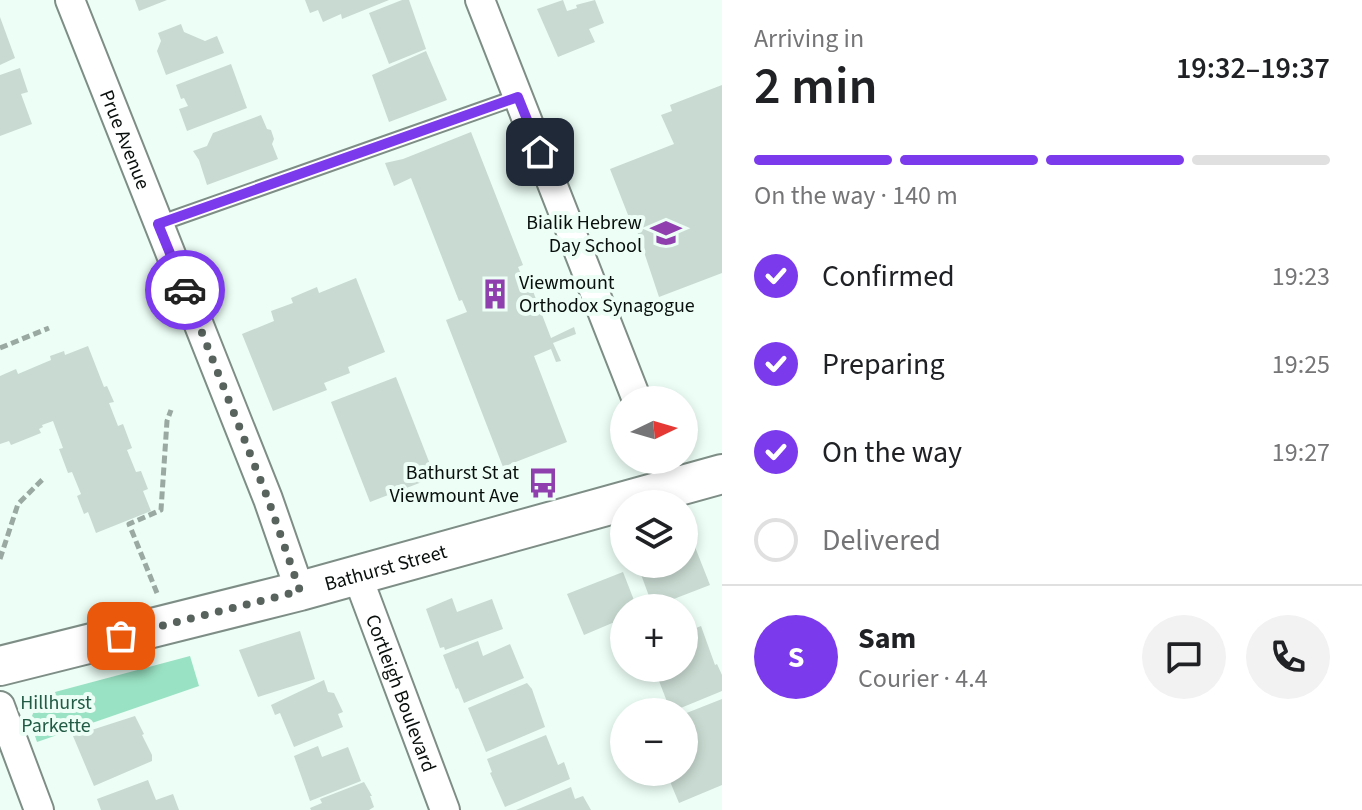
<!DOCTYPE html>
<meta charset="utf-8">
<style>
body{margin:0;font-family:"Source Sans 3",sans-serif;background:#f2f2f2;color:#202124;height:100vh;display:flex;flex-direction:column;font-size:30px;white-space:nowrap}
*{box-sizing:border-box;margin:0}
p{font-size:26px;color:#757577}
.icon{flex:none;width:44px;height:44px;fill:none;stroke:currentColor;stroke-width:2;stroke-linecap:round;stroke-linejoin:round}
.map{position:relative;flex:1;overflow:hidden}
.panel{display:flex;flex-direction:column;background:#fff;width:640px}
.panel>*{flex:none}
.needle{width:52px;rotate:85deg}
.buttons{position:absolute;left:610px;top:386px;display:grid;gap:16px}
.buttons a{display:grid;place-items:center;width:88px;height:88px;border-radius:50%;background:#fff;box-shadow:0 4px 12px #0003;font-size:40px}
.pin{position:absolute;display:grid;place-items:center;width:68px;height:68px;color:#fff;margin:-34px;border-radius:16px;box-shadow:0 4px 12px #0006}
.courier{position:absolute;display:grid;place-items:center;width:80px;height:80px;margin:-40px;border:6px solid #7c3aed;border-radius:50%;background:#fff;color:#222;box-shadow:0 2px 10px #0007}
.headline em{font-style:normal;font-weight:600}
.headline div{display:flex;flex-direction:column-reverse}
.headline{display:flex;align-items:center;justify-content:space-between;height:136px;padding:0 32px}
h1{font-size:52px;font-weight:600;line-height:60px}
.bar{display:grid;grid-template-columns:repeat(4,1fr);gap:12px 8px;align-content:center;height:96px;padding:0 32px}
.bar i{height:10px;border-radius:6px;background:#e0e0e0}
.bar .selected{background:#7c3aed}
.bar p{grid-column:span 4}
.line{display:flex;align-items:center;gap:20px;padding:0 32px;border-top:2px solid #e0e0e0}
.line div{flex:1}
.round{display:grid;place-items:center;flex:none;width:84px;height:84px;border-radius:42px;background:#f2f2f2}
ol{padding:0 32px;list-style:none}
li{display:flex;align-items:center;gap:24px;height:88px}
li p{margin-inline-start:auto}
li .icon{padding:8px;border-radius:50%;background:#7c3aed;color:#fff;stroke-width:4}
li:last-child{color:#757577}
li i{width:44px;height:44px;border:4px solid #e0e0e0;border-radius:50%}
main{display:flex;flex:1;min-height:0}
.map>svg:first-child{display:block}
.green{fill:#99e2c3}
.building{fill:#c8dad1}
.lines{fill:none;stroke-linecap:round;stroke-linejoin:round}
.lane-casing{stroke:#7e8e86;stroke-width:18}
.street-casing{stroke:#7e8e86;stroke-width:32}
.secondary-casing{stroke:#7e8e86;stroke-width:42}
.path{stroke:#9ba9a3;stroke-width:5;stroke-dasharray:8 4;stroke-linecap:butt}
.lane{stroke:#fff;stroke-width:14}
.street{stroke:#fff;stroke-width:28}
.secondary{stroke:#fff;stroke-width:38}
.done{stroke:#58635e;stroke-width:8;stroke-dasharray:0 14.4}
.route{stroke:#7c3aed;stroke-width:10}
.labels{text-anchor:middle;stroke-width:8;stroke-linejoin:round;paint-order:stroke}
.street-label{font-size:20px;fill:#090f0c;stroke:#ecfef6}
.poi-label{font-size:20px;fill:#090f0c;stroke:#ecfef6;text-anchor:end}
.park-label{font-size:20px;fill:#215b46;stroke:#ecfef6}
</style>
<main>
<div class="map">
<svg width="722" height="810" viewBox="0 0 722 810">
<rect width="100%" height="100%" fill="#ecfef6"/>
<polygon class="green" points="190,656 199,686 37,742 30,721 40,696"/>
<g class="building">
<polygon points="135,0 167,0 139,11"/>
<polygon points="305,0 389,0 342,19 341,14 323,22 318,10 310,13"/>
<polygon points="402,0 409,0 426,49 389,64 369,13"/>
<polygon points="563,0 567,11 577,8 576,5 595,0 604,23 589,29 595,42 558,57 537,9"/>
<polygon points="0,17 15,58 0,65"/>
<polygon points="181,24 184,32 205,41 217,36 224,53 166,75 157,51 161,41 158,33"/>
<polygon points="426,51 447,100 389,122 372,75"/>
<polygon points="231,64 247,108 187,131 179,109 188,106 184,98 181,99 176,85"/>
<polygon points="20,68 28,92 21,94 32,124 0,136 0,75"/>
<polygon points="722,85 722,273 659,297 633,219 630,220 610,169 674,144 661,115 672,111 670,105"/>
<polygon points="261,115 267,129 271,130 274,139 272,144 278,159 207,185 199,160 193,151 207,146 213,133"/>
<polygon points="471,132 523,265 518,267 527,288 531,286 551,338 574,327 576,334 553,343 561,361 556,362 551,349 534,356 567,442 503,467 446,320 467,312 462,300 459,301 411,178 394,186 385,163 403,159"/>
<polygon points="356,278 385,352 348,367 350,373 324,383 327,390 273,411 242,334 274,321 271,311 293,303 291,298 317,287 319,293"/>
<polygon points="88,346 104,387 107,386 114,402 109,403 118,426 123,424 132,448 127,450 136,472 141,471 148,489 143,491 151,511 96,533 88,512 84,514 77,496 81,494 72,472 68,473 59,449 63,448 53,421 42,425 43,427 39,429 41,433 11,445 9,441 0,444 0,376 16,369 18,374 51,360 50,356 64,351 65,355"/>
<polygon points="396,377 435,477 370,502 331,402"/>
<polygon points="695,547 710,585 653,607 639,569 652,564 684,564 684,552"/>
<polygon points="623,572 637,608 624,608 624,618 584,635 567,594"/>
<polygon points="452,598 457,612 492,599 503,629 445,650 444,647 440,648 426,609"/>
<polygon points="701,626 715,665 717,664 722,675 722,691 671,712 654,668 684,668 684,633"/>
<polygon points="300,631 315,679 258,697 239,650"/>
<polygon points="478,641 483,656 510,644 524,678 464,703 458,688 456,689 443,655"/>
<polygon points="324,680 328,692 334,693 343,712 338,714 343,727 294,747 280,713 275,715 271,705"/>
<polygon points="527,683 532,689 545,727 486,752 468,708"/>
<polygon points="722,699 722,785 679,803 666,772 684,772 684,759 691,756 684,740 684,714"/>
<polygon points="135,716 144,734 142,735 152,755 152,761 94,786 73,736"/>
<polygon points="546,735 558,765 564,762 570,779 505,807 490,773 492,772 487,759"/>
<polygon points="318,746 322,757 348,747 361,781 310,801 294,756"/>
<polygon points="148,780 156,800 173,794 179,810 101,810 97,799"/>
<polygon points="364,782 372,796 370,796 374,807 369,810 311,810 310,808 322,803 320,799"/>
<polygon points="571,787 575,799 583,796 591,810 516,810"/>
</g>
<g class="lines">
<g class="lane-casing">
<polyline id="lane" points="158,224 518,97"/>
</g>
<g class="street-casing">
<g id="street">
<path id="s1" d="M70 0 268 499 300 591"/>
<polyline points="480,0 637,400"/>
<polyline points="662,460 673,487"/>
<path id="s2" d="M357 575 445 810"/>
<polyline points="0,706 39,810"/>
</g>
</g>
<g class="secondary-casing">
<g id="secondary">
<path id="s3" d="M0 666 300 591 722 474"/>
</g>
</g>
<g class="path">
<polyline points="0,348 49,328"/>
<polyline points="0,559 18,504 44,478"/>
<polyline points="157,593 129,524 161,510 167,421 171,410"/>
</g>
<use href="#lane" class="lane"/>
<use href="#street" class="street"/>
<use href="#secondary" class="secondary"/>
</g>
<g class="lines">
<polyline class="done" points="121,636 300,591 268,499 185,290"/>
<polyline class="route" points="185,290 158,224 518,97 540,152"/>
</g>
<defs>
<g id="school-bare" transform="scale(2.4)"><path d="M0-5L7-2L0 1L-7-2ZM-4 1L0 2.5L4 1V4Q0 6-4 4Z" fill="#903fae" stroke="#ecfef6" stroke-width="2.5" paint-order="stroke"/></g>
<g id="building-bare" transform="scale(2.4)"><path d="M-4-6H4V6H1V3H-1V6H-4ZM-2.5-4.3h1.7v1.8h-1.7ZM.8-4.3h1.7v1.8H.8ZM-2.5-1h1.7V.8h-1.7ZM.8-1h1.7V.8H.8Z" fill="#903fae" stroke="#ecfef6" stroke-width="2.5" paint-order="stroke"/></g>
<g id="bus-bare" transform="scale(2.4)"><path d="M-5-6H5V4H4V6H2V4H-2V6H-4V4H-5ZM-3.5-4V0h7V-4ZM-3.5 1.2v1.5H-2V1.2ZM2 1.2v1.5H3.5V1.2Z" fill="#903fae" stroke="#ecfef6" stroke-width="2.5" paint-order="stroke"/></g>
</defs>
<g fill-rule="evenodd">
<use href="#school-bare" x="666" y="233"/>
<use href="#building-bare" x="495" y="294"/>
<use href="#bus-bare" x="543" y="483"/>
</g>
<g class="labels">
<g class="street-label">
<text dy="7" stroke="none"><textPath href="#s1" startOffset="150">Prue Avenue</textPath></text>
<text dy="7" stroke="none"><textPath href="#s3" startOffset="398">Bathurst Street</textPath></text>
<text dy="7" stroke="none"><textPath href="#s2" startOffset="126">Cortleigh Boulevard</textPath></text>
</g>
<g class="poi-label">
<text x="642" y="229">Bialik Hebrew<tspan x="642" dy="23">Day School</tspan></text>
<text x="519" y="289" text-anchor="start">Viewmount<tspan x="519" dy="23">Orthodox Synagogue</tspan></text>
<text x="519" y="479">Bathurst St at<tspan x="519" dy="23">Viewmount Ave</tspan></text>
</g>
<g class="park-label">
<text x="56" y="709">Hillhurst<tspan x="56" dy="23">Parkette</tspan></text>
</g>
</g>
</svg>
<div class="buttons">
<a><svg class="needle" viewBox="-14 -14 28 28"><path d="M0-13l5 13h-10z" fill="#e53935"/><path d="M0 13l5-13h-10z" fill="#757577"/></svg></a>
<a><svg class="icon" aria-label="layers" viewBox="0 0 24 24"><path d="M12 4l9 5-9 5-9-5zM3 14l9 5 9-5"/></svg></a>
<a>+</a>
<a>−</a>
</div>
<div class="pin" style="left:121px;top:636px;background:#ea580c"><svg class="icon" aria-label="bag" viewBox="0 0 24 24"><path d="M5 8h14l-1 12H6zM9 8a3 3 0 0 1 6 0"/></svg></div>
<div class="pin" style="left:540px;top:152px;background:#1f2937"><svg class="icon" aria-label="home" viewBox="0 0 24 24"><path d="M3 11l9-7 9 7M6 9v11h12V9"/></svg></div>
<div class="courier" style="left:185px;top:290px"><svg class="icon" aria-label="car" viewBox="0 0 24 24"><path d="M5 17H2v-5l4-1 3-4h7l3 4 3 1v5h-3M9 17h6M6 11h13"/><circle cx="7" cy="17" r="2"/><circle cx="17" cy="17" r="2"/></svg></div>
</div>
<section class="panel">
<div class="headline"><div><h1>2 min</h1><p>Arriving in</p></div><em>19:32–19:37</em></div>
<div class="bar"><i class="selected"></i><i class="selected"></i><i class="selected"></i><i></i><p>On the way · 140 m</p></div>
<ol>
<li><svg class="icon" aria-label="check" viewBox="0 0 24 24"><path d="M5 12l5 5 9-10"/></svg>Confirmed<p>19:23</p></li>
<li><svg class="icon" aria-label="check" viewBox="0 0 24 24"><path d="M5 12l5 5 9-10"/></svg>Preparing<p>19:25</p></li>
<li><svg class="icon" aria-label="check" viewBox="0 0 24 24"><path d="M5 12l5 5 9-10"/></svg>On the way<p>19:27</p></li>
<li><i></i>Delivered</li>
</ol>
<div class="line" style="height:144px"><b class="round" style="background:#7c3aed;color:#fff">S</b><div><b>Sam</b><p>Courier · 4.4</p></div><a class="round"><svg class="icon" aria-label="chat" viewBox="0 0 24 24"><path d="M4 5h16v11H9l-5 4z"/></svg></a><a class="round"><svg class="icon" aria-label="phone" viewBox="0 0 24 24"><path d="M5 4h4l2 5-3 2q2 4 5 5l2-3 5 2v4C11 20 4 13 5 4z"/></svg></a></div>
</section>
</main>
